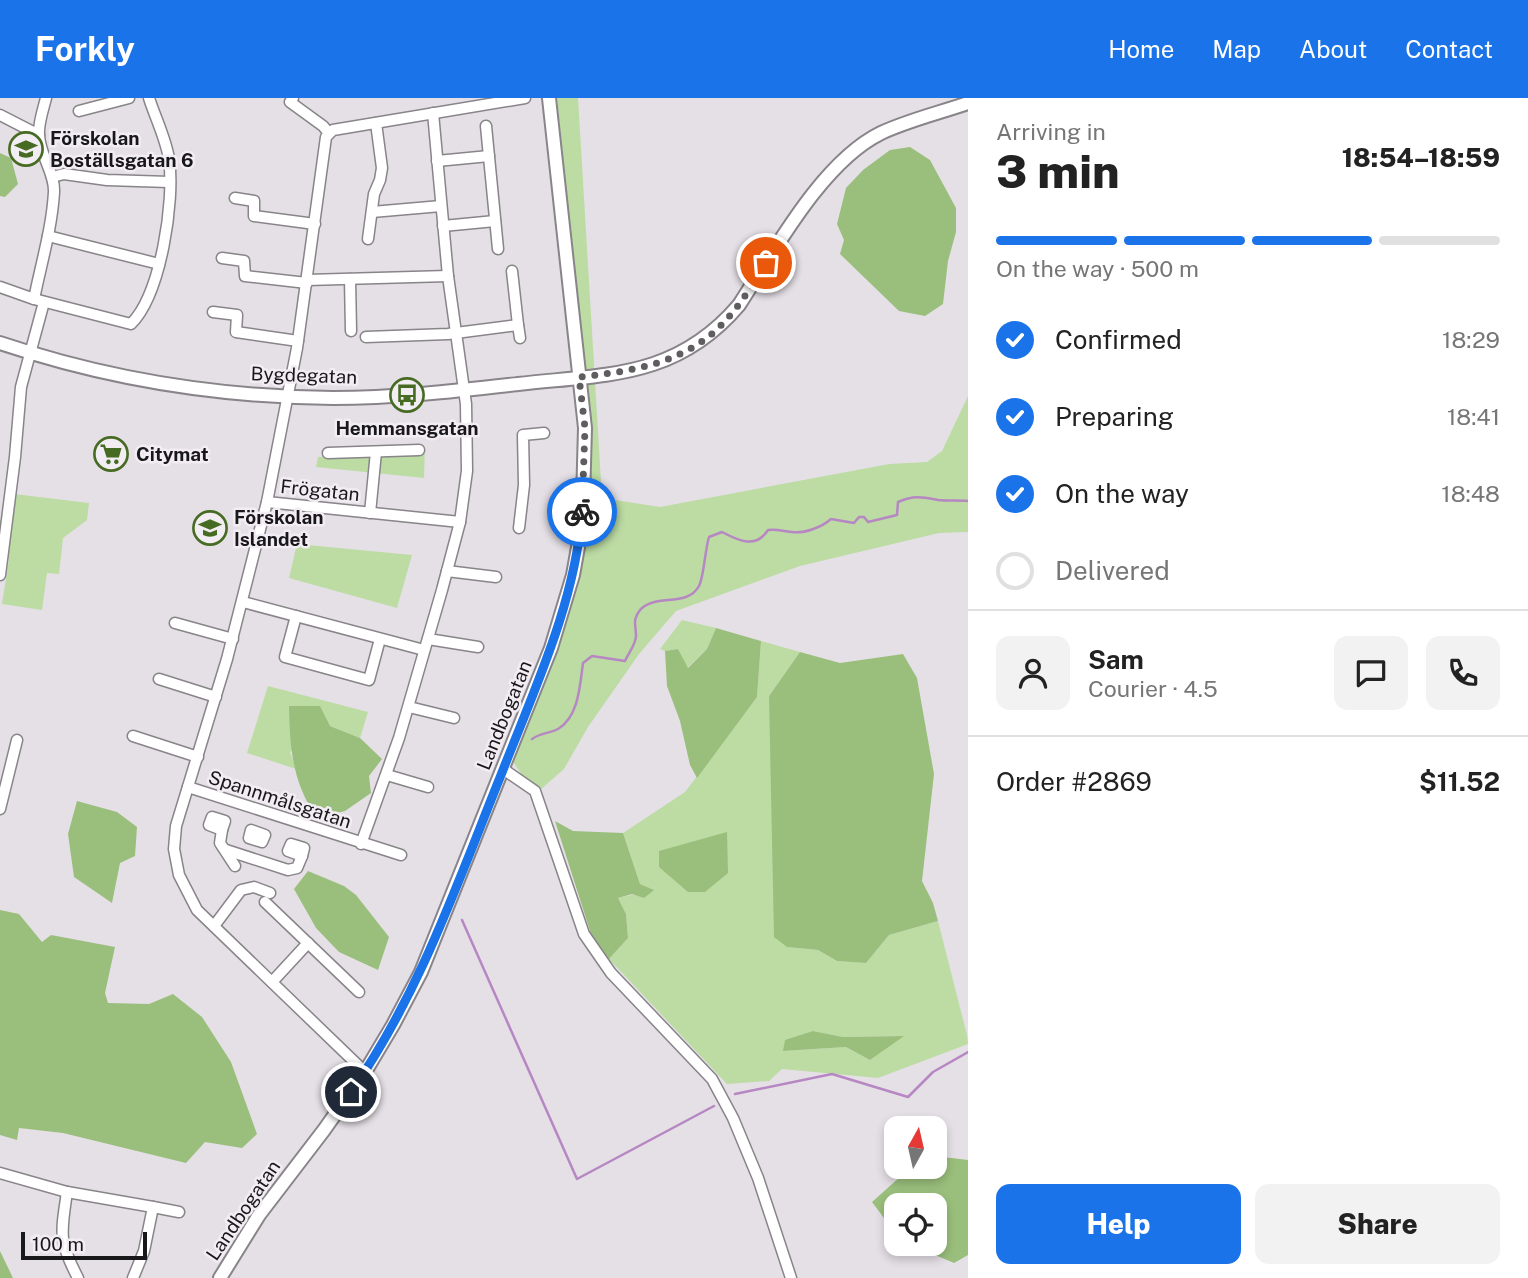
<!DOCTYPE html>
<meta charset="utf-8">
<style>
body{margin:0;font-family:"Public Sans",sans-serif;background:#f2f2f2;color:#222;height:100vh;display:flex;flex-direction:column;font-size:26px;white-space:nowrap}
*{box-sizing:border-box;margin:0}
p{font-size:23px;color:#767676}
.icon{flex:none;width:38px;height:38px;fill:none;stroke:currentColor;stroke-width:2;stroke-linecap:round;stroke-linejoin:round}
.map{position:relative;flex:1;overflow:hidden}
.sheet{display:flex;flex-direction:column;background:#fff;width:560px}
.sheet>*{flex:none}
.needle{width:46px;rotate:8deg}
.tools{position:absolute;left:884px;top:1018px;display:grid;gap:14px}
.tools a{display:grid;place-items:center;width:63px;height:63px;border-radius:14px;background:#fff;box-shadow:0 4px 10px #0003;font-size:35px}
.scale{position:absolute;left:21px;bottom:18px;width:126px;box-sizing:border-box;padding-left:7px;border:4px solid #181719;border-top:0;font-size:19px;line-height:24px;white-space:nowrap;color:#181719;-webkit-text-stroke:5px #f2edf3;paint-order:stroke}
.pin{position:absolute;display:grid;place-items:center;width:60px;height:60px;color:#fff;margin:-30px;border:4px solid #fff;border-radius:50%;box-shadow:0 2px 7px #0007}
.courier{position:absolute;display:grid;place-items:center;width:70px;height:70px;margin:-35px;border:5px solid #1a73e8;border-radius:50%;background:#fff;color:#222;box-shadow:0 2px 9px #0007}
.summary em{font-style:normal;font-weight:800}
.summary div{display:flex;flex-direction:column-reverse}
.summary{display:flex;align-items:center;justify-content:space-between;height:119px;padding:0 28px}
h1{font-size:46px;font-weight:800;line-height:52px}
.bar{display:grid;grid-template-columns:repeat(4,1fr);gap:10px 7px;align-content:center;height:84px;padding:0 28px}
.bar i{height:9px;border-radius:5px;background:#e0e0e0}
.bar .selected{background:#1a73e8}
.bar p{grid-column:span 4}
.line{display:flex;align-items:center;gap:18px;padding:0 28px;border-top:2px solid #e0e0e0}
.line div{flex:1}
.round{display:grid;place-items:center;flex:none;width:74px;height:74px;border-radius:14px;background:#f2f2f2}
ol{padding:0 28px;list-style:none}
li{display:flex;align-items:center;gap:21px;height:77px}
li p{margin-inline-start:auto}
li .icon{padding:7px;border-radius:50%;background:#1a73e8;color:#fff;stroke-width:4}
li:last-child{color:#767676}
li i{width:38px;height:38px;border:4px solid #e0e0e0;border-radius:50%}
.action{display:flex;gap:14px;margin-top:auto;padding:14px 28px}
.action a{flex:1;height:80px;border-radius:14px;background:#1a73e8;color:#fff;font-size:28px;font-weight:800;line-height:80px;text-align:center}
.action a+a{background:#f2f2f2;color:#222}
header{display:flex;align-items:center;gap:42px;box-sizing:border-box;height:98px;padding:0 35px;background:#1a73e8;color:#fff}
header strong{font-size:33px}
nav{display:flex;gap:38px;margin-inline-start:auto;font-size:24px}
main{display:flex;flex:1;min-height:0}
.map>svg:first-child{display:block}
.green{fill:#bcdca4;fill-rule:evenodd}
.forest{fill:#9abf7c}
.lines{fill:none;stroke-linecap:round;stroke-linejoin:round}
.stream{stroke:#b687c3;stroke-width:2.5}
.minor-casing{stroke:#888489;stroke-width:13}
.tertiary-casing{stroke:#888489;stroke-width:16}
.minor{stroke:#fff;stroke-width:10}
.tertiary{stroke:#fff;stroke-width:12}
.done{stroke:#605d61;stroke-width:7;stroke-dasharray:0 12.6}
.route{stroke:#1a73e8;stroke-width:9}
.labels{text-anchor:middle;stroke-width:5;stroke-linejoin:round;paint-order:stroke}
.poi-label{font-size:19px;font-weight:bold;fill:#181719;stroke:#f2edf3;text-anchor:start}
.street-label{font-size:19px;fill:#181719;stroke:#f2edf3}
</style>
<header>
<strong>Forkly</strong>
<nav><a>Home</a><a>Map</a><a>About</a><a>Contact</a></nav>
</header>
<main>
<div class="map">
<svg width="968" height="1180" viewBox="0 0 968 1180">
<rect width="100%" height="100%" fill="#e5e0e6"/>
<g class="green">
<polygon points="557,0 578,0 602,400 660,409 889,366 927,364 942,353 968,298 968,434 939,435 800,468 676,513 639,556 588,629 564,671 540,692 525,682 512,662 585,421 592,347"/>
<polygon points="422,349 425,349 424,380 316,369 318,359 421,355"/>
<polygon points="6,395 89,405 87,422 63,440 59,476 47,475 42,512 2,506 9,461 0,459 0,422 2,422"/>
<polygon points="297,446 412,457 397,510 289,480"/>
<polygon points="682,522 716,530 707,551 687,570 678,551 665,553 660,551"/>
<path d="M761 543 800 554 769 598 787 849 818 852 837 863 866 865 889 837 938 823 967 937 968 946 878 980 782 971 769 983 727 986 609 861 628 840 626 816 618 800 653 792 640 786 623 735 685 694 757 599ZM813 933 843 939 902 938 870 962 846 949 784 953Z"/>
<polygon points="268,588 368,614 360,640 330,628 290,654 296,671 247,655"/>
</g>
<g class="forest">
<polygon points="910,49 930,62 956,110 956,134 948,163 943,206 925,218 899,213 840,156 844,142 837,126 846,90 863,72 890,52"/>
<polygon points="0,55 11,60 18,86 5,99 0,98"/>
<polygon points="716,530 761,543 757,599 697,680 690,667 680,623 667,588 665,553 678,551 688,570 707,551"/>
<polygon points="800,554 840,565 903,556 917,580 934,676 922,783 933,805 938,823 889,837 866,865 837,863 818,852 787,849 774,839 769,598"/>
<path d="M289 608H320L330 628 360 640 382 661 369 678 371 695 345 713 317 720C292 684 290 650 289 608Z"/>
<polygon points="77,703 117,714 137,729 135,758 120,765 112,805 74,779 68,736"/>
<polygon points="555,723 573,733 623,735 640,786 654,792 644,800 632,796 618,800 626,816 628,840 609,861 591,836"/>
<polygon points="727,734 728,775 705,794 688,794 659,769 659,753"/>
<polygon points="308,773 344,788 356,797 389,839 378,872 339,854 316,830 294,791"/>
<polygon points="0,812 19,816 42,844 51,837 115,849 105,895 108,905 149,906 173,896 202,919 231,964 257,1036 242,1050 205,1044 186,1065 63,1035 19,1030 17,1042 0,1037"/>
<polygon points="813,933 843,939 904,938 870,962 846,949 783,953 785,942"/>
<polygon points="935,1058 968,1062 968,1157 954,1165 909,1146 934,1146 934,1108 896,1108 896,1136 872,1104 911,1069 934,1069"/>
<polygon points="0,1153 13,1180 0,1180"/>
</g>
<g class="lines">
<g class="stream">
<path d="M532 641C542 634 549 636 558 631 579 619 580 586 583 565L592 558 625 563C628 556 636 546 636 538 636 527 632 522 640 512 655 495 687 510 699 488 704 478 705 452 709 439L722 434C739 443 756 451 768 432 779 431 781 433 792 434 804 436 822 429 831 421L854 425 859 419H864L868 424 897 417 898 404C914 397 922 399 938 402 948 403 958 402 968 403"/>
<polyline points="462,822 577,1081 714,1008"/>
<polyline points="735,996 832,976 908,999 933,974 968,954"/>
</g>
<g class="minor-casing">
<g id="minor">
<polyline points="293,0 290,4 323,28 329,35"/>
<polyline points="79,13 129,0"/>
<polyline points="0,17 39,37"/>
<polyline points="486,28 498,151"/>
<polyline points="437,63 489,58"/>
<polyline points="52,79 64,76 107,82 169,84"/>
<polyline points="235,100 254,103 254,118 315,126"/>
<polyline points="372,114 441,108"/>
<polyline points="443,128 495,123"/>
<polyline points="48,138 159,166"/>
<polyline points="368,141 374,96 380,82 382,70 376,25"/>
<polyline points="222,160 244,163 245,178 307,185"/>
<polyline points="512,173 518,227"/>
<polyline points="350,181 351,233"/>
<polyline points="307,182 448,178"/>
<path d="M0 189 34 201 131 226C161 196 175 103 169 61 166 41 155 19 149 0"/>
<path d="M34 201C41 166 52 130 54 94 55 75 40 58 39 37 38 26 43 12 46 0"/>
<polyline points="213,214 237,217 236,234 298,243"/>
<polyline points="366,239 448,236 518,227 520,240"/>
<polyline points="328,355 419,352"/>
<polyline points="267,404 460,424"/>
<polyline points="370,415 376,354"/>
<polyline points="519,430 524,387 523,337 544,335"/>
<polyline points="447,473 496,479"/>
<polyline points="0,477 15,359 21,289 44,204"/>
<polyline points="243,504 424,552"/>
<polyline points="296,518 285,559 369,582 380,541"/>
<polyline points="175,525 233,541"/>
<polyline points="428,541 478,549"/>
<polyline points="159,581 216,599"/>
<polyline points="409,609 454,620"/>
<polyline points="133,638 198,659"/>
<polyline points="503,671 535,693 584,836 611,875 712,981 733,1020 758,1080 791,1180"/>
<polyline points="387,677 428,689"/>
<polyline points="188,689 401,757"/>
<polyline points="0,711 17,642"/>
<polygon points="212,719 225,723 222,732 209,727"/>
<polyline points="222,732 220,745 235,768"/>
<polygon points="251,732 265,737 262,744 249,740"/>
<polygon points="291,746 304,750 302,758 288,753"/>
<polyline points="361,746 399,640 442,492 460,424 467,373 466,306 448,178 433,15"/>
<polyline points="226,752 288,772 297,770 302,758"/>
<polyline points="265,804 359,894"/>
<polyline points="214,828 241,792 254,789 270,795"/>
<polyline points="272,884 308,845"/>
<polyline points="365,974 197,812 179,777 174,751 176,728 227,561 267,404 297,250 326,39 333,32 525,0"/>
<polyline points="0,1075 67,1094 153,1109 144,1153 133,1180"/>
<path d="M67 1094C61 1135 58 1142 78 1180"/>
<polyline points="153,1109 179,1114"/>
</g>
</g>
<g class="tertiary-casing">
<g id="tertiary">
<path d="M0 245C107 281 220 299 333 300 395 300 456 293 518 286 606 276 676 281 739 207 775 152 822 64 881 35 909 22 939 15 968 5"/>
<polyline points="220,1180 259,1117 324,1032 365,974 393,927 421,874 551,550 573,477 580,438 583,402 585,330 549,0"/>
</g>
</g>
<use href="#minor" class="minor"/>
<use href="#tertiary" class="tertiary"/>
</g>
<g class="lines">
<path class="done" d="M582 414 585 330 579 279C634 273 688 265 726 222 742 205 754 184 766 165"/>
<path class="route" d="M351 994C419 897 457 786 501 677 534 592 575 506 582 414"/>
</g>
<defs>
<g id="school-ring" transform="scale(1.75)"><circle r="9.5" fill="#f2edf3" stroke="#476b23" stroke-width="1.5"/><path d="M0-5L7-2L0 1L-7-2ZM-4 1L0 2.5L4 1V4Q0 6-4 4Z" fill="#476b23"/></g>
<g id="bus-ring" transform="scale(1.75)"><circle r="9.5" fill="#f2edf3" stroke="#476b23" stroke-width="1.5"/><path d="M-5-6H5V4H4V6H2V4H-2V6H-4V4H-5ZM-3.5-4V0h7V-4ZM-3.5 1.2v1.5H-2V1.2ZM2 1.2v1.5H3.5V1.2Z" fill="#476b23"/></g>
<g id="supermarket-ring" transform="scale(1.75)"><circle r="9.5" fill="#f2edf3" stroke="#476b23" stroke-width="1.5"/><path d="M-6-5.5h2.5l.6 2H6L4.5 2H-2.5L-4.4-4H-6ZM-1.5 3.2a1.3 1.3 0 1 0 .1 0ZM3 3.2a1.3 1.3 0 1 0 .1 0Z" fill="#476b23"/></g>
</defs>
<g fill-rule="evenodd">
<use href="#school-ring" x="26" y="51"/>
<use href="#bus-ring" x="407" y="297"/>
<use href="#supermarket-ring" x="111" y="356"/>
<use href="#school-ring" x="210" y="430"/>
</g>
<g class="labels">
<g class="poi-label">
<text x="50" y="47">Förskolan<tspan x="50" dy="22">Boställsgatan 6</tspan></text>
<text x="407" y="337" text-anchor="middle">Hemmansgatan</text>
<text x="136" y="363">Citymat</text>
<text x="234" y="426">Förskolan<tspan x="234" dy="22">Islandet</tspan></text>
</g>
<g class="street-label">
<text transform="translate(304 277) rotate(2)" y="7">Bygdegatan</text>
<text transform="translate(320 392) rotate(6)" y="7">Frögatan</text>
<text transform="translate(504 617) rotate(-68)" y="7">Landbogatan</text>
<text transform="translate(280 701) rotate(18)" y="7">Spannmålsgatan</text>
<text transform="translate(243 1112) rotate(-56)" y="7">Landbogatan</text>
</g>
</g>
</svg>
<div class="tools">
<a><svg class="needle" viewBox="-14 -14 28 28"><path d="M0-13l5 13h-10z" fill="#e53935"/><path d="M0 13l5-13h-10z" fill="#767676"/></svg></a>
<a><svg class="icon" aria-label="locate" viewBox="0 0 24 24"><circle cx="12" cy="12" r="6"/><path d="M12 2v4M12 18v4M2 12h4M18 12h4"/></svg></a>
</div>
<div class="scale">100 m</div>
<div class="pin" style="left:766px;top:165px;background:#ea580c"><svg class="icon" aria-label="bag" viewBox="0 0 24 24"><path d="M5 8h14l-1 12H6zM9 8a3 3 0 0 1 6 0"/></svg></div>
<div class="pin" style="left:351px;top:994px;background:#1f2937"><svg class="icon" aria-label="home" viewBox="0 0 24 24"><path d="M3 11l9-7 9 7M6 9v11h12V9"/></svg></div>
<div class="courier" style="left:582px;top:414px"><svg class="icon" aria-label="bike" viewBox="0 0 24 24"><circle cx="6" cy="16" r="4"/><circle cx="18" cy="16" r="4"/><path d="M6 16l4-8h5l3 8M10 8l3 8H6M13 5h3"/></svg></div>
</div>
<section class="sheet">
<div class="summary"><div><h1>3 min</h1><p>Arriving in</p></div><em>18:54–18:59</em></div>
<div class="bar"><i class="selected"></i><i class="selected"></i><i class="selected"></i><i></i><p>On the way · 500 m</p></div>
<ol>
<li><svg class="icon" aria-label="check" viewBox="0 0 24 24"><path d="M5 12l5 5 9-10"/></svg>Confirmed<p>18:29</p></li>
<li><svg class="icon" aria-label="check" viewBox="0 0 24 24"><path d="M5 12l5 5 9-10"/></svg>Preparing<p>18:41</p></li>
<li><svg class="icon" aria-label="check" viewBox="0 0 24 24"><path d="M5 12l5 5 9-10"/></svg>On the way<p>18:48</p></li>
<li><i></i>Delivered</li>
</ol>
<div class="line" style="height:126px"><a class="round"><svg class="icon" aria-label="person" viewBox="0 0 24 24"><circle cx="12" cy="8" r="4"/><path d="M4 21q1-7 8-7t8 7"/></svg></a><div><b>Sam</b><p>Courier · 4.5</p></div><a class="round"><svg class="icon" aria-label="chat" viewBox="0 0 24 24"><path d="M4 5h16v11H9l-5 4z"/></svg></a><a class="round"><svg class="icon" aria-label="phone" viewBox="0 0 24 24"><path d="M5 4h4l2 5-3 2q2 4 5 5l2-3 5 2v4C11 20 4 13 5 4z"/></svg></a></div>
<div class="line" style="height:91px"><div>Order #2869</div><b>$11.52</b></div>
<div class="action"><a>Help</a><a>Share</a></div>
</section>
</main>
